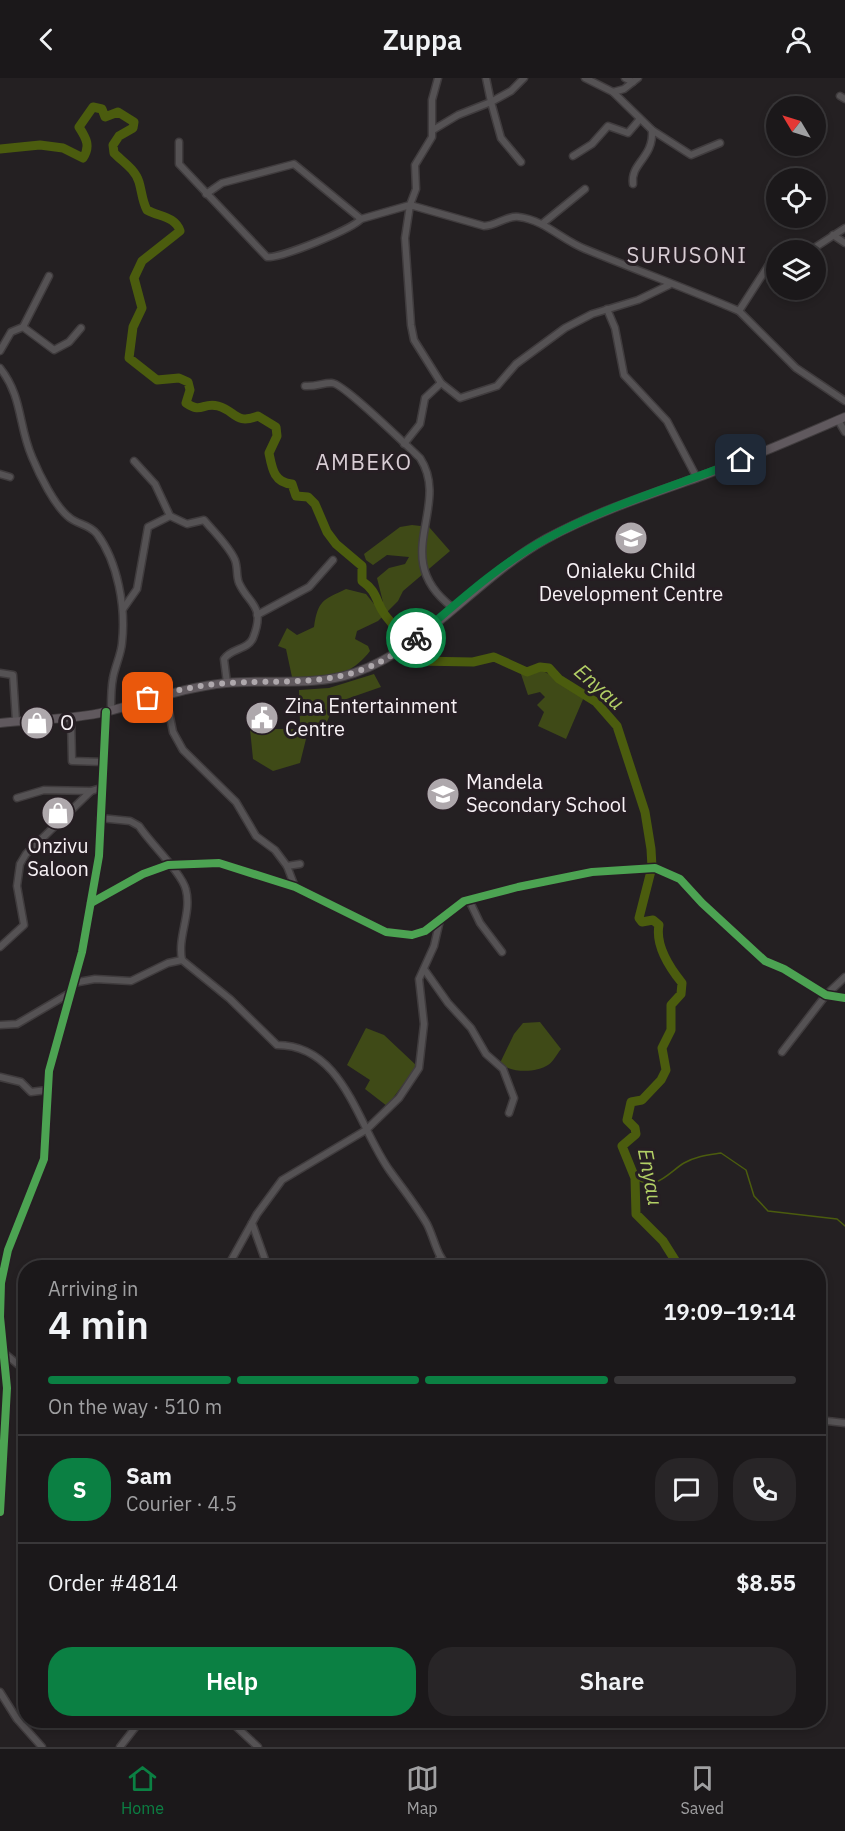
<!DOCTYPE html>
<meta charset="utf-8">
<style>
body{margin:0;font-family:"IBM Plex Sans",sans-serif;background:#282527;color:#f1f3f6;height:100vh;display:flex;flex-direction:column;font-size:22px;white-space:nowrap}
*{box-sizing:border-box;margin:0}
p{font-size:20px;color:#a0a0a2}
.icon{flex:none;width:33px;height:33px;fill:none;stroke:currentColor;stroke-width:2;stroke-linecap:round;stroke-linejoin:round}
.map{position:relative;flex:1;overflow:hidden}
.side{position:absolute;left:18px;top:1182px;width:808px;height:468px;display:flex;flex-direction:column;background:#1b181a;border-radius:24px;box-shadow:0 3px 9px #0003,0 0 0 2px #393739}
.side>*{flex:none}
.needle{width:39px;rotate:308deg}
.buttons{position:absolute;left:766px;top:18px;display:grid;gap:12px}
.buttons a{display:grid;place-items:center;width:60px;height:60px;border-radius:50%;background:#1b181a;box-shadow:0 3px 9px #0003,0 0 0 2px #393739;font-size:30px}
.pin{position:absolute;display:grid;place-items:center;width:51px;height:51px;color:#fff;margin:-26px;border-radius:12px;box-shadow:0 3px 9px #0006}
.courier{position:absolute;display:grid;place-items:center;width:60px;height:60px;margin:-30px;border:4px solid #0b8043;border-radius:50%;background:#fff;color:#222;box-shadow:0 2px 8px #0007}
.head em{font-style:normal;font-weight:600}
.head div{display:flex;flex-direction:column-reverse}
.head{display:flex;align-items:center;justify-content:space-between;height:102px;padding:0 30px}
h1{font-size:39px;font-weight:600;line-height:45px}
.bar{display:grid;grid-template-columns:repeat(4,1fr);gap:9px 6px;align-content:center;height:72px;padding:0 30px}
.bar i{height:8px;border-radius:4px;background:#393739}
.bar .active{background:#0b8043}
.bar p{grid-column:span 4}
.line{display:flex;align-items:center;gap:15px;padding:0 30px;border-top:2px solid #393739}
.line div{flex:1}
.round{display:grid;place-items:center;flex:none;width:63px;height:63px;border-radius:24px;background:#282527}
.cta{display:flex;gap:12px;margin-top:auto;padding:12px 30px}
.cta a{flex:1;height:69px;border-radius:24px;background:#0b8043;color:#fff;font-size:24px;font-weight:600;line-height:69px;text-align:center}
.cta a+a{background:#282527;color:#f1f3f6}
header{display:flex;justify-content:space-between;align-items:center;height:78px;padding:0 30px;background:#1b181a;font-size:27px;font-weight:600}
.tab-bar{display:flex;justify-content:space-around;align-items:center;height:84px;border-top:2px solid #393739;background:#1b181a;font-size:16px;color:#a0a0a2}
.tab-bar a{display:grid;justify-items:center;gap:3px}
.tab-bar .active{color:#0b8043}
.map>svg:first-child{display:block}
.forest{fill:#3f4a17}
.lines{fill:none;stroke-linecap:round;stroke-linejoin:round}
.stream{stroke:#4b5c0e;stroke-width:1.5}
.river{stroke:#4b5c0e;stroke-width:9}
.minor-casing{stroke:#403c3e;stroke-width:9}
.major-casing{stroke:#403c3e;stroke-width:10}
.minor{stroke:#555254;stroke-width:6}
.major{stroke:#60595e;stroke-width:8}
.cycleway-casing{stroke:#261e23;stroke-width:11}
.cycleway{stroke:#4ca352;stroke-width:8}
.done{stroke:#aea8ac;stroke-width:6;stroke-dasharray:0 10.8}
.route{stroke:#0b8043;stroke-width:8}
.labels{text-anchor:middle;stroke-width:6;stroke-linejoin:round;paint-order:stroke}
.poi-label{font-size:20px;fill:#f8f2f6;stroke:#261e23;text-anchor:start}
.water-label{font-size:21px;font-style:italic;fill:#b2cf65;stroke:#261e23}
.quarter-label{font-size:22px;letter-spacing:1.5px;fill:#d8cdd4;stroke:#261e23}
</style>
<header><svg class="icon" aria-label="back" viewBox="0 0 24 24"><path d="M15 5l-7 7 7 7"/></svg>Zuppa<svg class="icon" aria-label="person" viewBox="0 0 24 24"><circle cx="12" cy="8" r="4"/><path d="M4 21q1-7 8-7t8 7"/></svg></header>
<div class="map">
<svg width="845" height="1669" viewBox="0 0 845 1669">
<rect width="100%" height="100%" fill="#242022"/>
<g class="forest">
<path d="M412 447 429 449 450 473 403 513 398 523 378 543 357 553 355 561 368 568 370 573C353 596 320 609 292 599L286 571 278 568 287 550 297 557 314 549C318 522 323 522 346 511L366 516 374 526 383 524 377 500 389 490 405 486 409 479 387 477 373 487 366 482 364 476 400 449Z"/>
<path d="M539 592C554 596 569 611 584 619L566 661 538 648 544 634 537 627 545 619 540 614 528 617 521 596Z"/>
<polygon points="374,596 381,609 335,625 326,646 313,653 300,646 299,612 329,610"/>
<polygon points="250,651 303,651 306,661 300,685 273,693 253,681"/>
<path d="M540 944 561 971C557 976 553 984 548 987 536 995 510 995 500 985L514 956 523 945Z"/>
<polygon points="366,950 384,957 417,988 387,1028 365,1011 370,1002 347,987"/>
</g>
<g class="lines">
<path class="stream" d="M635 1100C655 1115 669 1094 684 1085 696 1078 708 1077 721 1075L746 1092 754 1118 768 1133 837 1141 845 1148"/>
<path class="river" d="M0 71 40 67 63 70 83 80C91 68 86 60 79 49L93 29 102 31 105 39 118 34 134 44 133 50 119 58 113 67 114 75C123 84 135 91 139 104 142 114 142 123 147 132 159 139 175 138 180 153L142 183 134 200 142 230 133 249 129 280 157 302 179 300 188 304 190 312 186 325C202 336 202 324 218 328 236 333 235 347 258 338L276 349 277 358 269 375C272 390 274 405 292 406L296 418 308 419 315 426 327 454 336 466 362 488V503C378 514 375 523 385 537 397 552 409 565 417 583L473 584 494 579 527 594 540 589 549 590 559 601 596 624 617 648 645 734 651 771 652 789 639 840 642 844 653 842 659 847C655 868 669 889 682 905L681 916 671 927V952L662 970 666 992 661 1002 642 1022 631 1024 627 1042 635 1050 636 1056 622 1068 635 1100 636 1136 663 1163 680 1190"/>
<g class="minor-casing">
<g id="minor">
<polyline points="585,0 613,14 624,11 638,0"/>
<polyline points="625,0 633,4"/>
<polyline points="613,14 652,52 691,77 720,65"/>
<polyline points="840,18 845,21"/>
<polyline points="433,52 458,37 491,24 486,0"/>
<path d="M179 64V86L267 179C279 181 353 151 361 141"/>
<polyline points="573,78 592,66 608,48 628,55 640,41"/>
<polyline points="521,84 501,60 491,24 511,13 524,0"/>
<path d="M633 106C630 85 654 80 652 52"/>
<polyline points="206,116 222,105 294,86 361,141 410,127 416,111 415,87 432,59 432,22 438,0"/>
<polyline points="542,146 585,111"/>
<polyline points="833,157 845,165"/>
<polyline points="811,172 845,150"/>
<polyline points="777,182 770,185 739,233 796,290 845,323"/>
<polyline points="607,231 615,250 624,297 667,343 697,400"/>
<polyline points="23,249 54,272 69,264 81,250"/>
<polyline points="0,273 11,254 23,249 49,198"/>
<path d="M0 290C23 319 18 347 32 379 39 396 55 429 70 440 79 447 89 446 97 456 118 484 126 530 122 565 121 577 115 588 113 600 111 610 111 621 111 632"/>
<polyline points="441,305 460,320 497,308 516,286 565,250 592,236 638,222 669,207"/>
<path d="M305 308C316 309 325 304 332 305 343 305 408 369 420 380 452 429 388 480 452 529"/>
<polyline points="838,342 845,354"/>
<path d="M404 366 420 346 425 320 441 305 414 262 411 247 405 160 410 127 484 148C496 148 507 137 519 139 544 142 562 162 585 171 636 192 688 211 739 233"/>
<path d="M134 383 155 406 170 438 187 446 204 442C214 454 229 468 235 482 238 490 236 498 239 505 249 527 266 527 253 560 248 572 231 570 224 581L227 605"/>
<polyline points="0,396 10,399"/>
<polyline points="123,531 137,511 148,449 170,438"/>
<polyline points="257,537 309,509 333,482"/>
<polyline points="0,595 13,597 16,643"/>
<polyline points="169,634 173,654 183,672 236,724 256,758 275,772 287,788 295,809"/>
<polyline points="71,640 72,683 103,684"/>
<polyline points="17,720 44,712 91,713"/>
<path d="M100 740 130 743 139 748C150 765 182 795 186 812 192 835 177 859 182 882L230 921 277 967C344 967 358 1049 390 1093 403 1111 416 1127 427 1146 435 1162 436 1177 449 1190"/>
<polyline points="287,788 300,786"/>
<polyline points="469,822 480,845 502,874"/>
<polyline points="91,825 143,796 168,787 219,785 295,809 386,854 412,857 425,853 464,823 518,809 592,794 655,790 680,801 702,825 765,883 784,891 826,917 845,920"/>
<polyline points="0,869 24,847 17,808 20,786 26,776 91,713 101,710"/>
<polyline points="424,891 448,925 471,950 486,976 503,991 514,1020 509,1035"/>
<polyline points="73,905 95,901 131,903 168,885 182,882"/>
<polyline points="0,947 17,946 70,915"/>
<polyline points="782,974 826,917 845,899"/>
<polyline points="0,999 21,1004 31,1014 47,1012"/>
<polyline points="252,1145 268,1190"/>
<polyline points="227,1190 257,1136 282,1102 366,1052 399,1020 419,990 424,946 419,901 434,868 440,842"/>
<polyline points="434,1190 439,1181"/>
<polyline points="4,1275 26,1293"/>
<polyline points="819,1342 845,1345"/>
<polyline points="0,1434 7,1310 0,1239 1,1205 8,1172 44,1081 49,993 82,874 99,778 106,634"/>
<polyline points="0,1614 17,1641 42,1669"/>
<polyline points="229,1642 258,1669"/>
<polyline points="120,1669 141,1642"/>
</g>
</g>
<g class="major-casing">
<path id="major" d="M0 645C35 641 71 642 105 634 146 624 184 609 226 605 269 601 313 609 354 595 425 571 479 498 546 461 594 435 645 418 696 400 746 382 796 360 845 339"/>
</g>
<use href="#minor" class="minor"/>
<use href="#major" class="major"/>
<g class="cycleway-casing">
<g id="cycleway">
<polyline points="91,825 143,796 168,787 219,785 295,809 386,854 412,857 425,853 464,823 518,809 592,794 655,790 680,801 702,825 765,883 784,891 826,917 845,920"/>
<polyline points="0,1434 7,1310 0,1239 1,1205 8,1172 44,1081 49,993 82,874 99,778 106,634"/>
</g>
</g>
<use href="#cycleway" class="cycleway"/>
</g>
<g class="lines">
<path class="done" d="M148 620C174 613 202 606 229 605 303 601 353 612 416 560"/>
<path class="route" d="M416 560C457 525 498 487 546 461 608 427 676 408 741 382"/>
</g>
<defs>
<g id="school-disc" transform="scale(1.725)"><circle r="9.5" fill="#aea8ac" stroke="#261e23"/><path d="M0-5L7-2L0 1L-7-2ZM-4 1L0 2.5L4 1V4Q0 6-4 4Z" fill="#fff"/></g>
<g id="civic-disc" transform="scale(1.725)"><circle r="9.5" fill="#aea8ac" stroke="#261e23"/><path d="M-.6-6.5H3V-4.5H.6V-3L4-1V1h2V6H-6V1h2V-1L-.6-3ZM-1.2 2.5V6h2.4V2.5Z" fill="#fff"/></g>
<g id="shop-disc" transform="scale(1.725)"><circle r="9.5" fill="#aea8ac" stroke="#261e23"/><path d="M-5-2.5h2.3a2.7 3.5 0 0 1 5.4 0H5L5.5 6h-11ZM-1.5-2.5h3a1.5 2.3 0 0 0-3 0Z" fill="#fff"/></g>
</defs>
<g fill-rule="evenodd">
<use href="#school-disc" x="631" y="460"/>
<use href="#civic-disc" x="262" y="640"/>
<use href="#shop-disc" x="37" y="645"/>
<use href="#school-disc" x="443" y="716"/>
<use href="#shop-disc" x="58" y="735"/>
</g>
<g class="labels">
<g class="poi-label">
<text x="631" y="500" text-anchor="middle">Onialeku Child<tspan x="631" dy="23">Development Centre</tspan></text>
<text x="285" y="635">Zina Entertainment<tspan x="285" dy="23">Centre</tspan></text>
<text x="60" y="652">O</text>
<text x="466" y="711">Mandela<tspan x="466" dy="23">Secondary School</tspan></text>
<text x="58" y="775" text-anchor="middle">Onzivu<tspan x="58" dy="23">Saloon</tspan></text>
</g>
<g class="water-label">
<text transform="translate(599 609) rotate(41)" y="7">Enyau</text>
<text transform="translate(650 1099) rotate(79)" y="7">Enyau</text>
</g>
<g class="quarter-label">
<text x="687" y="185">SURUSONI</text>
<text x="364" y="392">AMBEKO</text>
</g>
</g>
</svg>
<div class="buttons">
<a><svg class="needle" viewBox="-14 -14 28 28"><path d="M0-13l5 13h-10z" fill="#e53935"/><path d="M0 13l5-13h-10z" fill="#a0a0a2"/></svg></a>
<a><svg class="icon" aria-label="locate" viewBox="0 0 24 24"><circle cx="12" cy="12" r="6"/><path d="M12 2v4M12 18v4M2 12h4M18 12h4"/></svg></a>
<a><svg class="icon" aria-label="layers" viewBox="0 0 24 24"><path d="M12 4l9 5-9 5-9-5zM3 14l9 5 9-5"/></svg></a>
</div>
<div class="pin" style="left:148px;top:620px;background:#ea580c"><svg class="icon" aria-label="bag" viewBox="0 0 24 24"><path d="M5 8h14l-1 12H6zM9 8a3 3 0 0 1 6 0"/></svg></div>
<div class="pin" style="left:741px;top:382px;background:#1f2937"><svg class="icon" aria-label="home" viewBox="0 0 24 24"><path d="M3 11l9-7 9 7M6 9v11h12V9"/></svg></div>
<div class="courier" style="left:416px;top:560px"><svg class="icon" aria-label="bike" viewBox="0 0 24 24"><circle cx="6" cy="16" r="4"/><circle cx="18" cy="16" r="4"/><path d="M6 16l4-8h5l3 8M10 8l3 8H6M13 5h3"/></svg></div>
<section class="side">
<div class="head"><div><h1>4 min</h1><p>Arriving in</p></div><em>19:09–19:14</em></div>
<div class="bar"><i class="active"></i><i class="active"></i><i class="active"></i><i></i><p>On the way · 510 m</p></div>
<div class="line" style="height:108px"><b class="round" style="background:#0b8043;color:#fff">S</b><div><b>Sam</b><p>Courier · 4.5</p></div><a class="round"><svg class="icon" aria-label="chat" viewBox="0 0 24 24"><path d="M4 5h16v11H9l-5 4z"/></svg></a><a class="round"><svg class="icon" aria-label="phone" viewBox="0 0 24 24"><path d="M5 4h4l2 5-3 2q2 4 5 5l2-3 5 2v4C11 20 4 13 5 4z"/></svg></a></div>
<div class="line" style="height:78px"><div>Order #4814</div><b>$8.55</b></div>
<div class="cta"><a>Help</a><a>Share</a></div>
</section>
</div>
<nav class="tab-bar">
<a class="active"><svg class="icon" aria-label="home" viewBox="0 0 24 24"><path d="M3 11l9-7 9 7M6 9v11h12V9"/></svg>Home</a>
<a><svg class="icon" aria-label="map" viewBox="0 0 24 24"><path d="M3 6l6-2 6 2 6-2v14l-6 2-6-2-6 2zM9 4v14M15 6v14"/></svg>Map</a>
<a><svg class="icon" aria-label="saved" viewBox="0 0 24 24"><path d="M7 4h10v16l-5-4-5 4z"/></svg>Saved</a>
</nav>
